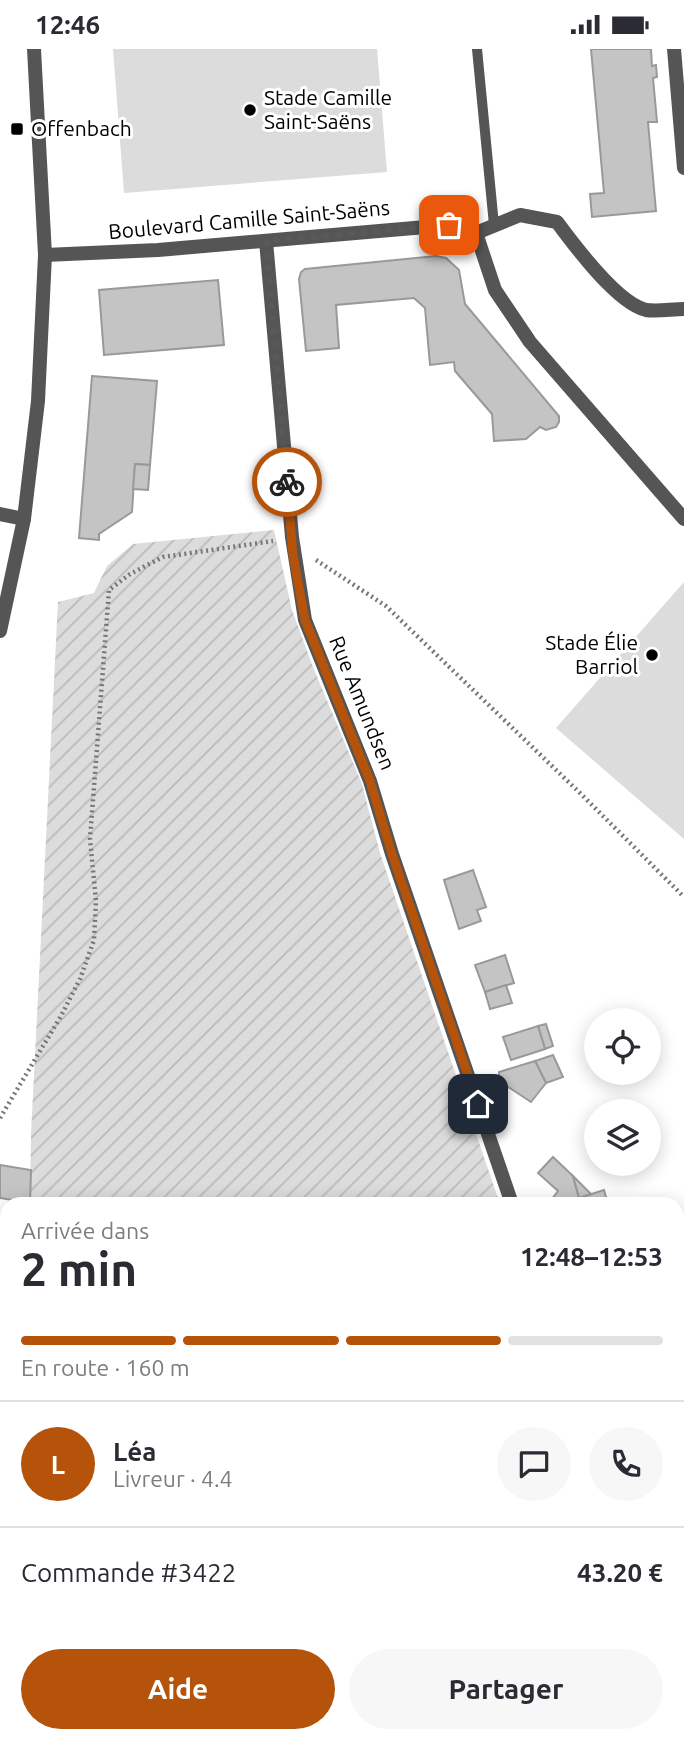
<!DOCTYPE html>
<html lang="fr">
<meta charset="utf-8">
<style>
body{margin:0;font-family:Ubuntu,sans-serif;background:#f7f7f7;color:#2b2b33;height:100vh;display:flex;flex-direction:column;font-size:26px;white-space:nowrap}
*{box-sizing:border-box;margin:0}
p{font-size:23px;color:#7c7c81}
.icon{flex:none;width:38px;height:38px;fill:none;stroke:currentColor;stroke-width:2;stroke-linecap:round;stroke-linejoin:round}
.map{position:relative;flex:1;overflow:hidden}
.sheet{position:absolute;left:0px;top:1148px;width:684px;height:546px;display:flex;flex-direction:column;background:#fff;border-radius:21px 21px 0 0;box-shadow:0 4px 18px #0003}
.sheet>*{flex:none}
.controls{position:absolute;left:584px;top:959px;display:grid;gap:14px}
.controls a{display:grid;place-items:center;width:77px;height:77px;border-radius:50%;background:#fff;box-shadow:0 4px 18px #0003;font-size:35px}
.pin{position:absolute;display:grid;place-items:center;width:60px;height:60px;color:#fff;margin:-30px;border-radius:14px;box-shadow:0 4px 10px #0006}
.courier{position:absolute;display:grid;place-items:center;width:70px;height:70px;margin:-35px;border:5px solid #b45309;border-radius:50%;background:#fff;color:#222;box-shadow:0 2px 9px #0007}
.overview em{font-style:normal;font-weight:700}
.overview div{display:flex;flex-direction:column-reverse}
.overview{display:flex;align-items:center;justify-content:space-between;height:119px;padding:0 21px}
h1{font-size:46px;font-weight:700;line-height:52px}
.bar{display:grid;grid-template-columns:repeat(4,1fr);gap:10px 7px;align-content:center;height:84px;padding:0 21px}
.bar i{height:9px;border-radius:5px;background:#e1e1e2}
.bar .active{background:#b45309}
.bar p{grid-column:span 4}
.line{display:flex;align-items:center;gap:18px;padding:0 21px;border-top:2px solid #e1e1e2}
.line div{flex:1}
.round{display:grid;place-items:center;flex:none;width:74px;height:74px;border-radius:37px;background:#f7f7f7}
.button{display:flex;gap:14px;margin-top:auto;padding:14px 21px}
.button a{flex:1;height:80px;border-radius:42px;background:#b45309;color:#fff;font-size:28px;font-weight:700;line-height:80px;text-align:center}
.button a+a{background:#f7f7f7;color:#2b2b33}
.status{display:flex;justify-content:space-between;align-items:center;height:49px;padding:0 35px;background:#fff;direction:ltr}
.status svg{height:19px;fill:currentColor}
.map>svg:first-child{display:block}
.garden{fill:url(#garden-furrows)}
.pitch{fill:#dcdcdc}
.building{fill:#c4c4c4;stroke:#999;stroke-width:2}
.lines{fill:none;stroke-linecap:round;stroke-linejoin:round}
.path{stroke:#777;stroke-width:4.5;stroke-dasharray:2 3.5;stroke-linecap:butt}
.service{stroke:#555;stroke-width:10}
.minor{stroke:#555;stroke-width:14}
.tertiary{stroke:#555;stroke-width:14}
.done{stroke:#595959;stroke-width:7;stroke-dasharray:0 12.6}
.route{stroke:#b45309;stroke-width:9}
.poi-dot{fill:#000;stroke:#fff;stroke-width:2.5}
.labels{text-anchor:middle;stroke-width:6;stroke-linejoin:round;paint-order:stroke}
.poi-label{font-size:21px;fill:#000;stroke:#fff;text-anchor:start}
.street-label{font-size:21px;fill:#000;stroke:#fff}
</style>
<div class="status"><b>12:46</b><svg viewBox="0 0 49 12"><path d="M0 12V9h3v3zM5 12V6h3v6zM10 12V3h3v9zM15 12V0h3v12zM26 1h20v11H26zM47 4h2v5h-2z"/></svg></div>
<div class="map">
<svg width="684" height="1694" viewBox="0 0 684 1694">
<defs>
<pattern id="garden-furrows" width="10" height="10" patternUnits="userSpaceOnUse" patternTransform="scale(1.75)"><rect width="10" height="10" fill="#dcdcdc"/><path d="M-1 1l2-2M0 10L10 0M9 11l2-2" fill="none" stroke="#bbb"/></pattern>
</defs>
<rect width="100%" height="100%" fill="#fff"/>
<polygon class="garden" points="274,481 292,561 313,618 362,735 380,804 500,1155 30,1155 31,1085 58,553 94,544 107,517 133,495"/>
<g class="pitch">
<polygon points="113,0 377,0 387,123 124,144"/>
<polygon points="684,533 684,790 556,679"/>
</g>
<g class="building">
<polygon points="591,0 651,0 652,17 656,16 657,28 653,29 657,73 648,73 656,162 592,168 590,145 604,144"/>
<polygon points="436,207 446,209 459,221 465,255 559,367 559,373 556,378 546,381 540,378 526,390 494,392 492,365 455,322 454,313 430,316 425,259 414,249 336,256 339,299 306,302 299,230 301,223 305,220"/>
<polygon points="218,231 224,296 104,306 99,241"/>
<polygon points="92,327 157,332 150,416 135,415 132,463 99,485 99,491 79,489"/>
<polygon points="135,415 150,416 148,441 133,440"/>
<polygon points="473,821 486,858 477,861 481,872 459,880 444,831"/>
<polygon points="505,906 514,934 485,943 475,916"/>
<polygon points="506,936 512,954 490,960 485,943"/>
<polygon points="546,975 553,997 545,1000 538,977"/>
<polygon points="538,977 545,1000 511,1011 503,988"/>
<polygon points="553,1006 563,1028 546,1034 535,1012"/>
<polygon points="535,1012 546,1034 531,1053 499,1032 499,1023"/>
<polygon points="553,1108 573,1127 579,1149 604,1141 608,1155 569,1155 569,1153 557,1155 552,1150 558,1142 538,1124"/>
<polygon points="0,1116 31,1121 30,1154 0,1149"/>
<polygon points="573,1127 591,1145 579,1149"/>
<rect x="0" y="1330" width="7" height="31"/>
</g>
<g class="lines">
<g class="path">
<polyline points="316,511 386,557 580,744 684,848"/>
<polyline points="0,1069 61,967 80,930 94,891 96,852 90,790 109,541 130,525 163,508 273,492"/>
<polyline points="0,1253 7,1264"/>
</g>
<polyline class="service" points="477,0 494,176"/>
<g class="minor">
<polyline points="674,0 684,119"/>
<path d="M476 184 520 166 557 173C574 196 617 254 646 261 657 263 672 260 684 260"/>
<polyline points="266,192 292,488 305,571 370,732 392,805 512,1155"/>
<polyline points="45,206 158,201 449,176 476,184 495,241 530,293 684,470"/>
<polyline points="0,465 24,470"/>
<polyline points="677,1466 684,1486"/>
<polyline points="0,1513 7,1513"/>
<polyline points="677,1602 684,1604"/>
</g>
<polyline class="tertiary" points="0,582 24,470 38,352 45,206 34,0"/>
</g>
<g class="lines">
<polyline class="done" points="287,433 266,192 449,176"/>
<polyline class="route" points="287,433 293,506 305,571 370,732 392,805 478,1055"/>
</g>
<g class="poi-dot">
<circle cx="250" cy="61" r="7"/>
<rect x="10" y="73" width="14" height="14" rx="3.5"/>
<circle cx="652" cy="606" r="7"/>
</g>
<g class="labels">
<g class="poi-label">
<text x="264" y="56">Stade Camille<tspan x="264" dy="24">Saint-Saëns</tspan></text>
<text x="31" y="87">Offenbach</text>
<text x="638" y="601" text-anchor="end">Stade Élie<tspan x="638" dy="24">Barriol</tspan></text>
</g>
<g class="street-label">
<text transform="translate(249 171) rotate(-5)" y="7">Boulevard Camille Saint-Saëns</text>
<text transform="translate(362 654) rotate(68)" y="7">Rue Amundsen</text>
</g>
</g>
</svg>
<div class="controls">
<a><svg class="icon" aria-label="locate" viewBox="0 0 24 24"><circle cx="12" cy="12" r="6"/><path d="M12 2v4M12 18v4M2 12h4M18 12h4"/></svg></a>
<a><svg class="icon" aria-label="layers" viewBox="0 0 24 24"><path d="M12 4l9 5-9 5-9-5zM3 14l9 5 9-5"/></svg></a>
</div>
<div class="pin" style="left:449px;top:176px;background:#ea580c"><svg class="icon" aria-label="bag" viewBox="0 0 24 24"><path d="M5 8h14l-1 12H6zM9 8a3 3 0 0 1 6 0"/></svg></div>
<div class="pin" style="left:478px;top:1055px;background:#1f2937"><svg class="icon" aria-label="home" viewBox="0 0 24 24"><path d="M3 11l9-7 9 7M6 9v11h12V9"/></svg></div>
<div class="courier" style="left:287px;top:433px"><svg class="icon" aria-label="bike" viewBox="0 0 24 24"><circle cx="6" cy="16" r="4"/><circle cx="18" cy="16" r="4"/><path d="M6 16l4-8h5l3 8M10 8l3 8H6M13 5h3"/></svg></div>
<section class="sheet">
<div class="overview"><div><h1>2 min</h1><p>Arrivée dans</p></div><em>12:48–12:53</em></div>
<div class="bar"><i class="active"></i><i class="active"></i><i class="active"></i><i></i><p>En route · 160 m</p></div>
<div class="line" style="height:126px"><b class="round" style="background:#b45309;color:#fff">L</b><div><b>Léa</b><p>Livreur · 4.4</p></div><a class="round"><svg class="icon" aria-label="chat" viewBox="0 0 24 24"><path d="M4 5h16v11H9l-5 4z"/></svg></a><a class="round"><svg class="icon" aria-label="phone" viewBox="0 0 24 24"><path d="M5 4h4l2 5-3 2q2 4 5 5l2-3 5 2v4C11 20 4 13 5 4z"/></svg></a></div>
<div class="line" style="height:91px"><div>Commande #3422</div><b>43.20 €</b></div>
<div class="button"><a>Aide</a><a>Partager</a></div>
</section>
</div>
